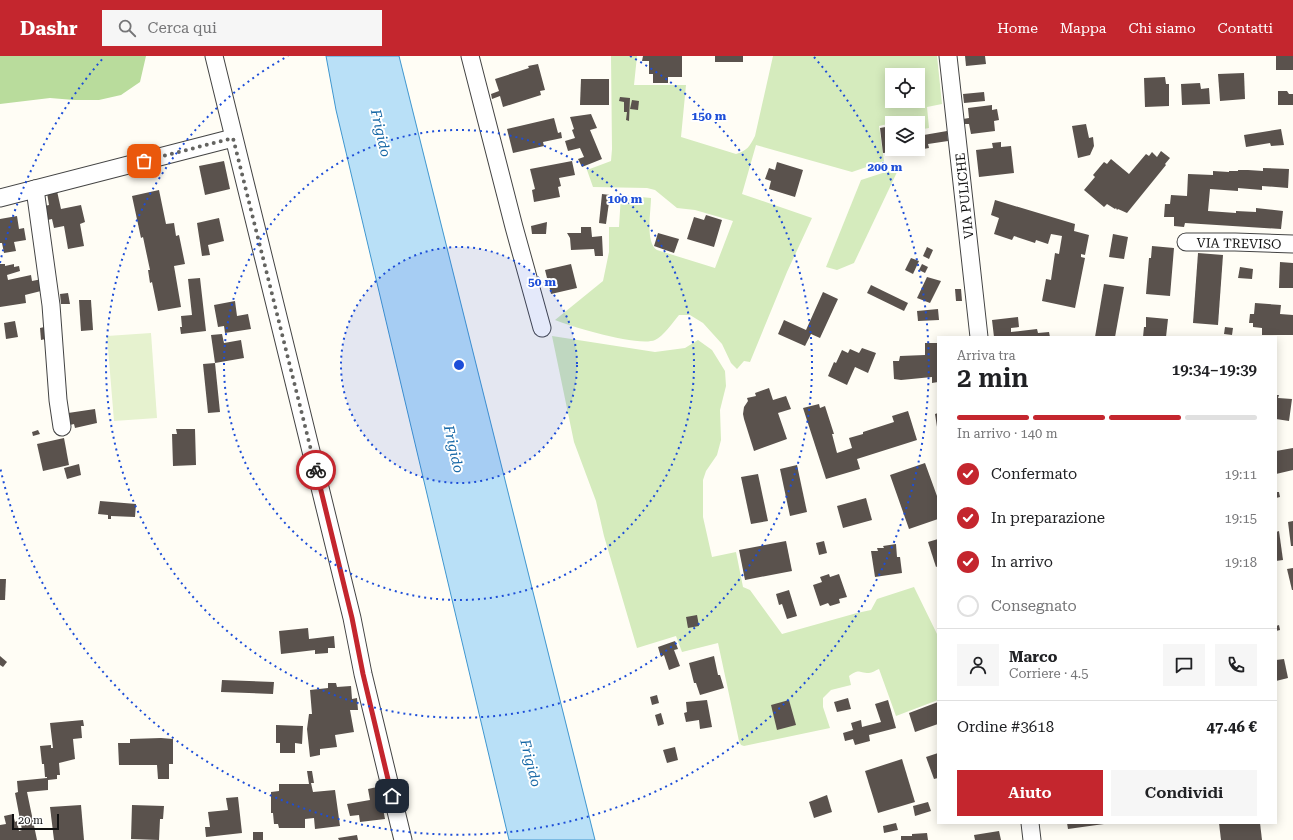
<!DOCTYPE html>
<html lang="it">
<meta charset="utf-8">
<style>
body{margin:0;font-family:"Roboto Serif",serif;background:#f6f6f6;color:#202124;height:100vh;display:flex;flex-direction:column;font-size:15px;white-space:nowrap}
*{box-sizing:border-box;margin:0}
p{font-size:13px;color:#757577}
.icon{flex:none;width:22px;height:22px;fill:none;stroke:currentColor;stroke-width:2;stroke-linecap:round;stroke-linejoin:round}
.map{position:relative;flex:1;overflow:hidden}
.panel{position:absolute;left:937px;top:280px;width:340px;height:488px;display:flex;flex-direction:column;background:#fff;border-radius:0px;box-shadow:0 2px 10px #0003}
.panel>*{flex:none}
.fabs{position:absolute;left:885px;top:12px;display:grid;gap:8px}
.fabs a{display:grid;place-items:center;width:40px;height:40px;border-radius:0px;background:#fff;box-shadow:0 2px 10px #0003;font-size:20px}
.scale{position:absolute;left:12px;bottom:10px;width:47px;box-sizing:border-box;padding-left:4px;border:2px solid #111;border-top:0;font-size:11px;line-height:14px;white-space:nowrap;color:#111;-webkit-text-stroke:3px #fff;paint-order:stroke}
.pin{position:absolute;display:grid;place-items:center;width:34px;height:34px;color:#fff;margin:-17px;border-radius:8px;box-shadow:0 2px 6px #0006}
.courier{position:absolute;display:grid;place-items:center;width:40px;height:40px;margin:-20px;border:3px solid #c4262e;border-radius:50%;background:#fff;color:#222;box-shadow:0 1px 5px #0007}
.summary em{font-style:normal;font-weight:600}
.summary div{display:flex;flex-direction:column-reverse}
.summary{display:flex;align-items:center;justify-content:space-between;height:68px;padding:0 20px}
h1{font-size:26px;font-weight:600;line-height:30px}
.bar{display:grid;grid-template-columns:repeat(4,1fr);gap:6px 4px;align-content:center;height:48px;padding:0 20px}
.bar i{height:5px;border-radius:3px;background:#e0e0e0}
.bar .active{background:#c4262e}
.bar p{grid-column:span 4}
.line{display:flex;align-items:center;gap:10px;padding:0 20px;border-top:1px solid #e0e0e0}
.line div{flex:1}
.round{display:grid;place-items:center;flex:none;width:42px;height:42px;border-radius:0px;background:#f6f6f6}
ol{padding:0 20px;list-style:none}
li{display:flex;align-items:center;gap:12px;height:44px}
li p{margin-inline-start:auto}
li .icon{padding:4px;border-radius:50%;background:#c4262e;color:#fff;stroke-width:4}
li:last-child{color:#757577}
li i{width:22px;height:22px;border:2px solid #e0e0e0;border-radius:50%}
.cta{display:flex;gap:8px;margin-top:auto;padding:8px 20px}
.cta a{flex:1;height:46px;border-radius:0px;background:#c4262e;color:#fff;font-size:16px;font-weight:600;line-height:46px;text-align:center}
.cta a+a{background:#f6f6f6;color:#202124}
header{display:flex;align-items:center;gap:24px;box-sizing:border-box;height:56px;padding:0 20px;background:#c4262e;color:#fff}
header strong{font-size:19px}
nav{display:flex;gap:22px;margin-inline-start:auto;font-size:14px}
.search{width:280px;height:36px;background:#f6f6f6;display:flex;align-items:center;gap:10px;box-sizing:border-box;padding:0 14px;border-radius:0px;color:#757577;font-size:15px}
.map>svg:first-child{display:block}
.green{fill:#d5ebbd;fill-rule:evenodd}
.forest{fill:#b9dc9c}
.pitch{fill:#e6f2cf}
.water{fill:#b9e0f7;stroke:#3f96cf}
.building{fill:#5a524d}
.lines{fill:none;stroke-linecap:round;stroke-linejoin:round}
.street-casing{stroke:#444;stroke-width:19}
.street{stroke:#fff;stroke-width:17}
.done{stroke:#646461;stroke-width:4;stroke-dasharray:0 7.2}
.route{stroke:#c4262e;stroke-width:5}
.ring{fill:none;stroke:#1d4ed8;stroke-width:2;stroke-dasharray:2 4}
.labels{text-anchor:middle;stroke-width:4;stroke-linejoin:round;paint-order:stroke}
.street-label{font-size:13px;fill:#111;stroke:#fff}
.water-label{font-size:14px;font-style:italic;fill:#1768a6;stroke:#fff}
.centre{fill:#1d4ed8;stroke:#fff;stroke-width:2}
.ring-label{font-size:12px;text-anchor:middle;font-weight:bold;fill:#1d4ed8;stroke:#fff;stroke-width:4;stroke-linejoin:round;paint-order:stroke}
</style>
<header>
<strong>Dashr</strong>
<div class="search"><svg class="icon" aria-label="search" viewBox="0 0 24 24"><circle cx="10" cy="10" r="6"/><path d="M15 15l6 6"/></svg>Cerca qui</div>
<nav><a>Home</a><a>Mappa</a><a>Chi siamo</a><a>Contatti</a></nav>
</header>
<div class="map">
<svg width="1293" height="784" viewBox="0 0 1293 784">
<rect width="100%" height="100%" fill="#fffdf5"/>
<g class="green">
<path d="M611 0H637L634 29H686L681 81 736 98C747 95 750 90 755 80L773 0H937L942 48 927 51 929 72 918 74V67H892L879 70 884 105 852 116 756 89 742 138 812 162 787 216 750 306 744 305 737 313 731 307 722 288 703 267 690 259H679C673 266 663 281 655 284 639 291 573 271 555 264L603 225 609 196V171H619L621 139 651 142C651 155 645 187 657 194L715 212 733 165 695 154 677 152 655 134 647 132 593 131 587 114 611 105 612 93ZM892 19H918V45H892Z"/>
<polygon points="895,113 898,114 854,207 837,214 826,211 861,124"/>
<path d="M552 280 655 296 685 292 698 284 712 294 725 315 726 330 720 354 721 384 717 399 706 415 703 424V461L712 501 736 496 743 531 750 534 782 578 857 557 871 554 877 543 914 531 938 580V644L896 660 879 613C876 614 872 617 869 617 858 617 860 612 849 620L851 629 831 634 823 642V651L830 672 744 690 741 689 739 685 718 587 682 596 676 580 637 592 604 480 596 445 574 386Z"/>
</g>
<polygon class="forest" points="0,0 146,0 140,26 121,39 99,44 74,44 50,42 0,48"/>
<polygon class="pitch" points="151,277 157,362 114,365 107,280"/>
<polygon class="water" points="326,0 399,0 595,784 509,784 336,54"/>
<g class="building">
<polygon points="643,0 682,0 682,21 668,21 668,27 653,27 653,18 649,18 649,5 642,5"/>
<rect x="715" y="0" width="28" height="6"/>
<polygon points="965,0 985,0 986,8 966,10"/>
<rect x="1276" y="0" width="17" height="14"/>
<polygon points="538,8 545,34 540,35 541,39 503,51 500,40 492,43 491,38 499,35 495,23 529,12 528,10"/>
<polygon points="1244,17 1245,43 1220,45 1218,18"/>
<polygon points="1165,21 1166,28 1169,28 1169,50 1145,51 1144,22"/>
<polygon points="581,23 609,23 609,49 580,49"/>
<polygon points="1200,27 1201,33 1209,32 1210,48 1182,49 1181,28"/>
<polygon points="1278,35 1287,35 1289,38 1293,38 1293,49 1278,49"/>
<polygon points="984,36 985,45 964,47 963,38"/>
<polygon points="620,41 630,42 629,65 626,64 627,56 624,56 624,46 619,45"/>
<polygon points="632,44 639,45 638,54 630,53"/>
<polygon points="992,49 992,54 997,53 999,64 994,65 995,75 971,78 969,68 964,68 963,63 969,62 968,52"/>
<polygon points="591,58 597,72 590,74 602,103 582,111 578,103 584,101 580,92 568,95 565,85 575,82 572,74 574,73 570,61"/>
<polygon points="554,62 558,77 561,76 562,82 543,86 544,90 513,97 507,73"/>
<polygon points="1086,68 1089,82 1093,81 1094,90 1090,99 1078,102 1072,70"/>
<polygon points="891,70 892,93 894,93 894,96 883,97 880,72"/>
<polygon points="1281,73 1284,89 1271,90 1270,87 1246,91 1244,79"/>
<polygon points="947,75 948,85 928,88 929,92 918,94 918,80"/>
<polygon points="1001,86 1001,91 1011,90 1014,117 979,121 976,94 993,92 992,87"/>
<polygon points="1161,95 1170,102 1165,108 1166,109 1127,157 1118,153 1117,154 1116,152 1115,153 1107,148 1104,151 1084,134 1095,121 1093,119 1104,106 1107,108 1111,103 1129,118 1146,98 1149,100 1152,96 1157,101"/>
<polygon points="224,105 230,133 205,139 199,110"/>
<polygon points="572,105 575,119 559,122 561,130 558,131 560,141 534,146 532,134 535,133 530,113"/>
<polygon points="777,106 803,114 795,141 769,133 771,125 765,123 769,112 775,114"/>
<polygon points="1263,112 1289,113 1288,132 1262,130 1262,134 1238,132 1238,135 1210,133 1208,155 1236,157 1236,155 1256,156 1256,152 1283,155 1281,173 1185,167 1184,171 1174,170 1174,161 1164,161 1165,148 1170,148 1171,139 1187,140 1188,118 1213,119 1213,115 1229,116 1229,115 1238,115 1238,114 1248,114 1263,115"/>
<polygon points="159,134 166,168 174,167 176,180 179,179 185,208 174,210 181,251 158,255 152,226 150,227 148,214 150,214 143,181 141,182 132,140"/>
<polygon points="57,135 61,153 81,149 85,166 80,168 84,190 68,193 64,170 54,172 52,163 43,165 40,151 49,149 47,137"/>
<polygon points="602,138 610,139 606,168 599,167"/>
<polygon points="995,144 1075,168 1074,175 1089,179 1085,199 1081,198 1081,201 1085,202 1075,252 1042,245 1046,223 1051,224 1055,197 1059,198 1062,180 1051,178 1048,188 1036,184 1035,187 1014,180 1012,184 994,178 999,162 991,159"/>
<polygon points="706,159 722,164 714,191 687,183 694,161 704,164"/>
<polygon points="17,160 19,173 24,172 26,184 14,186 16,195 4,197 2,187 0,187 0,163"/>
<polygon points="219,162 224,185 208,189 210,199 202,200 197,167"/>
<polygon points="547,166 546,178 532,178 531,170"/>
<polygon points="581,171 591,171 592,181 602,180 603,200 595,200 594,193 571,194 570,182 567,177 581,177"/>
<polygon points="658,177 679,183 674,197 654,190"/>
<polygon points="1113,178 1128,181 1124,203 1109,201"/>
<polygon points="1152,190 1174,192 1170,240 1146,238 1149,202 1151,202"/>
<polygon points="927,191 933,194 929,203 923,200"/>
<polygon points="1198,197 1223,199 1218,269 1193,267"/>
<polygon points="911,202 919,205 913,218 905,214"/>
<polygon points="1280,206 1293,207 1293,232 1279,232"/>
<polygon points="0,208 5,208 5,210 14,208 14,211 19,210 20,215 7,219 8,224 31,219 32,225 42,223 41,235 25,239 26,247 0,251"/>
<polygon points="571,208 577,232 551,238 545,214"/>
<polygon points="922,208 928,211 925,217 919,214"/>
<polygon points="1240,211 1253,213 1252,223 1238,222"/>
<polygon points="927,221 941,225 930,247 917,242"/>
<polygon points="200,222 206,275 181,278 180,271 182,271 181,260 192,259 188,223"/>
<polygon points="1104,228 1124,231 1115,281 1095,281"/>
<polygon points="871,229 908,247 904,255 867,237"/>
<polygon points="955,233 961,233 962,245 956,245"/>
<polygon points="823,236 838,243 820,282 811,278 805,290 778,278 784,264 806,274"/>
<polygon points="68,237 70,248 61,248 60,238"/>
<polygon points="79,244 91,244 93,274 81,275"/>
<polygon points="235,245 237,260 248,258 251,273 225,277 224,270 218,271 214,249"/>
<polygon points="1255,247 1281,249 1280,258 1293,259 1293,279 1262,279 1262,272 1253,271 1253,267 1249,267 1250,258 1254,258"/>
<polygon points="938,253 939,264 918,265 917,255"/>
<polygon points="1018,261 1019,271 1011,272 1011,276 1037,273 1038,277 1049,276 1050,281 994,281 992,264"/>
<polygon points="1146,261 1168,263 1166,281 1143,281 1144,271 1146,271"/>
<polygon points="15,265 18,281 6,283 4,267"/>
<polygon points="49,270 50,282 41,284 40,272"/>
<polygon points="1225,271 1233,272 1232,279 1224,278"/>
<polygon points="222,278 224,287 241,284 244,302 215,307 211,279"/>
<polygon points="925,287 938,287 938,326 932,327 932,321 901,324 894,323 893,305 899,305 900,300 925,299"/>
<polygon points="862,292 876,297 868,317 855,311 847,329 828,320 834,306 836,307 842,294 848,297 850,293 859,297"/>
<polygon points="215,307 220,356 208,357 203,308"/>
<polygon points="769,332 773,344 786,340 791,353 778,357 787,383 754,395 744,363 743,358 744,351 748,345 747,342 756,340 755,337"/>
<polygon points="1276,339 1279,339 1278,342 1292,343 1289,365 1276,363"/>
<polygon points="819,348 820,352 825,350 834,378 832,378 837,397 852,392 849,382 863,378 863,376 894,366 892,360 908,355 917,384 857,403 860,413 826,423 803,352"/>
<polygon points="95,353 97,367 75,372 74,368 70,369 68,357"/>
<polygon points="938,357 938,371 937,371 935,358"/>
<polygon points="176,373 195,373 196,409 173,410 172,378 177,378"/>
<polygon points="38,374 40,378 33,380 32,376"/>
<polygon points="64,382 69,409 43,415 37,388"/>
<polygon points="1293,392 1293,414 1276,418 1276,395"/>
<polygon points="925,407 937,440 938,440 938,463 909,473 890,419"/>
<polygon points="79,408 81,419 67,423 64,412"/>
<polygon points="797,409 807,456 790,460 780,413"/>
<polygon points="758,418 768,465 751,468 741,421"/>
<polygon points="1276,436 1279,436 1280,441 1276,442"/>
<polygon points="866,442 872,464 843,472 837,450"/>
<polygon points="100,445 136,448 135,461 111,460 111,463 108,463 108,459 98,458"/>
<polygon points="1293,465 1293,490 1291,490 1288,466"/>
<polygon points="1279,475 1283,504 1276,505 1276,476"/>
<polygon points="938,483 938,510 936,511 928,486"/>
<polygon points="786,485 792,515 745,524 739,494"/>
<polygon points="824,485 827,497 819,499 816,487"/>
<polygon points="896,488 897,501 900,501 902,517 875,521 871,495 878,495 877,492 884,492 883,490"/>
<polygon points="1293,512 1293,534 1292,534 1287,513"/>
<polygon points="829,518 830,521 839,518 847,541 839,543 840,547 830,550 828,547 820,550 813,529 822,526 820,521"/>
<polygon points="0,523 6,523 5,544 0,544"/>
<polygon points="789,534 797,560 787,563 782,548 779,549 776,538"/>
<polygon points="697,559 699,570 688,572 686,561"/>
<polygon points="1279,569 1280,574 1276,575 1276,570"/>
<polygon points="308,572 309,583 334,580 335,592 328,592 328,597 315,598 315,594 281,598 279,575"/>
<polygon points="675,585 678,593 674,594 680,610 669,614 664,599 661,601 658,591"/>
<polygon points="0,600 7,606 3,611 0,609"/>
<polygon points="714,600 718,619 720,619 724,632 700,639 696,627 694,627 689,607"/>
<polygon points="1284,603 1288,622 1276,625 1276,604"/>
<polygon points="222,624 274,626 273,638 221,636"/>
<polygon points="328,627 336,627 337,631 351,630 352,643 357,642 358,654 350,654 354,676 335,679 337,691 320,693 320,699 310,701 307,673 309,658 312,658 310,634 328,632"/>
<polygon points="657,639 659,647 652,649 650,641"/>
<polygon points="848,642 851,653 837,656 834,646"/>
<polygon points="707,644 712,671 700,673 699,664 686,666 684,657 687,656 686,646"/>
<polygon points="789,644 796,669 777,674 771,649"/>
<polygon points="888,644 896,672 869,679 870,685 855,689 853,683 845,685 843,677 853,674 851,667 861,664 862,671 881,666 875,648"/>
<polygon points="938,646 938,668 915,676 909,657"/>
<polygon points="661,657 664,668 658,670 655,659"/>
<polygon points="83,664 84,670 81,670 82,682 73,683 75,703 59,707 60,719 57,719 57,723 48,724 48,734 27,736 37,784 0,784 0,769 6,768 4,760 13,758 15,766 17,765 19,775 22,774 15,737 18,736 17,725 47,722 47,721 45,721 44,708 42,708 40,690 51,689 51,692 53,692 50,667"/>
<polygon points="276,669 303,670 302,688 295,687 295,697 280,697 280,687 276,687"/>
<polygon points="161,682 173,683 173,708 169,708 169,723 158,723 157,709 119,709 118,687 130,687 130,683"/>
<polygon points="675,691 678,704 667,707 663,694"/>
<polygon points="938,697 938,722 934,723 926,701"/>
<polygon points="902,703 915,746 878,757 865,715"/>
<polygon points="307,715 312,715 314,727 311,727 313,736 335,734 340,770 315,773 314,762 305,763 305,772 279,772 278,768 274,768 273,757 271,757 271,736 279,735 279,728 309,728"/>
<polygon points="377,731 379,742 381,742 385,763 360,766 359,759 350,760 347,748 370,744 368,733"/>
<polygon points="827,739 832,756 814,762 809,746"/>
<polygon points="238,741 242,777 206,781 205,771 210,771 208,756 228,754 226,742"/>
<polygon points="928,746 931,755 915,760 913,750"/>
<polygon points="81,749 84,784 54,784 50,751"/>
<polygon points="132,749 164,750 163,763 160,763 159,784 131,783"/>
<polygon points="896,767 898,774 884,777 883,770"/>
<polygon points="1067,767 1104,767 1104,768 1068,773"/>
<polygon points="1219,767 1260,767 1262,784 1221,784"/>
<polygon points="999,775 1001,784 975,784 974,779"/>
<rect x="253" y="776" width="10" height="8"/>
<polygon points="927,777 928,784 901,784 901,780 912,780 912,778"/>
<polygon points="357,779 358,784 339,784 338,782"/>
</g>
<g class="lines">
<g class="street-casing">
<g id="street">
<polyline points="214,0 352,562 363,618 403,784"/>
<polyline points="470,0 514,171 542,272"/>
<polyline points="948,0 979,281"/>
<polyline points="35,133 51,249 58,344 62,371"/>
<polyline points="0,142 233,82"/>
<polyline points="1186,186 1235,186 1293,188"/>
<polyline points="1030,767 1032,784"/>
</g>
</g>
<use href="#street" class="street"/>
</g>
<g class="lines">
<polyline class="done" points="144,105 233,82 316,414"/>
<polyline class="route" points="316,414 352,562 363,618 392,740"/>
</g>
<circle cx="459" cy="309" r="118" fill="#1d4ed8" fill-opacity=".12"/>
<g class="ring">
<circle cx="459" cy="309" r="118"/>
<circle cx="459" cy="309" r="235"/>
<path d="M630 0A353 353 0 1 1 288 0"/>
<path d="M0 207A470 470 0 0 1 104 1M814 1A470 470 0 1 1 0 411"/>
</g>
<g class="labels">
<g class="street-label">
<text transform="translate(964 140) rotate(-96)" y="5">VIA PULICHE</text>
<text transform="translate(1239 187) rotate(1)" y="5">VIA TREVISO</text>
</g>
<g class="water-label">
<text transform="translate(381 77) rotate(77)" y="5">Frigido</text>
<text transform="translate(454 393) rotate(77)" y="5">Frigido</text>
<text transform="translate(531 707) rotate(76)" y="5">Frigido</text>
</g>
</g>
<circle cx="459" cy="309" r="6" class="centre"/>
<g class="ring-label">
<text x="709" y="64">150 m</text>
<text x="885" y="115">200 m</text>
<text x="625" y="147">100 m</text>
<text x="542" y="230">50 m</text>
</g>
</svg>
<div class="fabs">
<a><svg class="icon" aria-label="locate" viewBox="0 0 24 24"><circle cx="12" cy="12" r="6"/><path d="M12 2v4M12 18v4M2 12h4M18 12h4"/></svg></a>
<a><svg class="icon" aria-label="layers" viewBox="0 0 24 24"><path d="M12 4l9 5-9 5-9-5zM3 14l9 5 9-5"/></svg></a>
</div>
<div class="scale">20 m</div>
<div class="pin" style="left:144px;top:105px;background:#ea580c"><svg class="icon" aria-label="bag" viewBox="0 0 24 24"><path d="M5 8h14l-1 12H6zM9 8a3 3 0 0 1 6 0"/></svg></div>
<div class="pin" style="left:392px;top:740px;background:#1f2937"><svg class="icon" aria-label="home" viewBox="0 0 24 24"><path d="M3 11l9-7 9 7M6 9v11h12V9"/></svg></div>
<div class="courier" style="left:316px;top:414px"><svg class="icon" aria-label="bike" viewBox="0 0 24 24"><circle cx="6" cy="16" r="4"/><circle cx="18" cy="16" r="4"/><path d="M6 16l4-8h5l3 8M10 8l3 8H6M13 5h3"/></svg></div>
<section class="panel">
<div class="summary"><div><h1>2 min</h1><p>Arriva tra</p></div><em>19:34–19:39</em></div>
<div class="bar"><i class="active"></i><i class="active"></i><i class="active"></i><i></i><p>In arrivo · 140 m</p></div>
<ol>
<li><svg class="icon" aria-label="check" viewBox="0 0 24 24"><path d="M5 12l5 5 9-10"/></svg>Confermato<p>19:11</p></li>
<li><svg class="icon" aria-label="check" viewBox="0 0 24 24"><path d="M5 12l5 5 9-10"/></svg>In preparazione<p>19:15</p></li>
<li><svg class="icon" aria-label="check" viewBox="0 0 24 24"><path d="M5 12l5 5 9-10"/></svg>In arrivo<p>19:18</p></li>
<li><i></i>Consegnato</li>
</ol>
<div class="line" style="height:72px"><a class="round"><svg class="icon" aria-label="person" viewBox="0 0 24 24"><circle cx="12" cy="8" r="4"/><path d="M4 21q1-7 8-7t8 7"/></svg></a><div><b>Marco</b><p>Corriere · 4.5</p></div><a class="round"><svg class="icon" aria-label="chat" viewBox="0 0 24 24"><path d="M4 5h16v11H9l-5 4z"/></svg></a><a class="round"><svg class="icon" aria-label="phone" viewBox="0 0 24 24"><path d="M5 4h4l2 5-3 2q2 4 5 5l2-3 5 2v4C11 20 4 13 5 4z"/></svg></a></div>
<div class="line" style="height:52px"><div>Ordine #3618</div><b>47.46 €</b></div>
<div class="cta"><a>Aiuto</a><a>Condividi</a></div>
</section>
</div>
